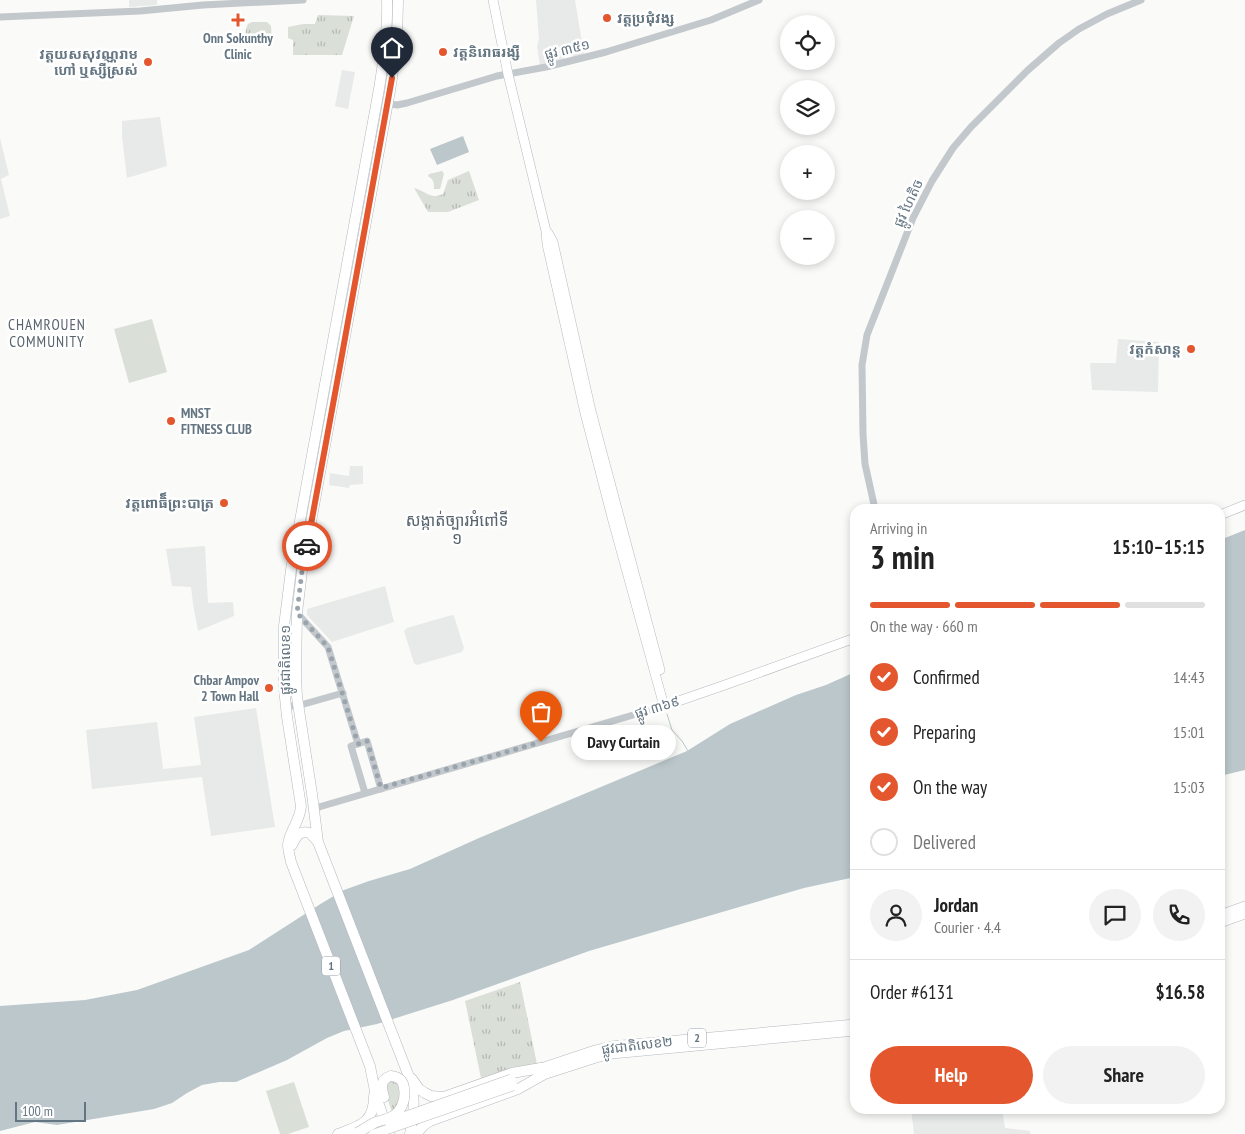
<!DOCTYPE html>
<meta charset="utf-8">
<style>
body{margin:0;font-family:"PT Sans Narrow","Noto Sans Khmer",sans-serif;background:#f2f2f2;color:#222;height:100vh;display:flex;flex-direction:column;font-size:19px;white-space:nowrap}
*{box-sizing:border-box;margin:0}
p{font-size:16px;color:#767676}
.icon{flex:none;width:28px;height:28px;fill:none;stroke:currentColor;stroke-width:2;stroke-linecap:round;stroke-linejoin:round}
.map{position:relative;flex:1;overflow:hidden}
.sheet{position:absolute;left:850px;top:504px;width:375px;height:610px;display:flex;flex-direction:column;background:#fff;border-radius:15px;box-shadow:0 2px 8px #0003}
.sheet>*{flex:none}
.tools{position:absolute;left:780px;top:15px;display:grid;gap:10px}
.tools a{display:grid;place-items:center;width:55px;height:55px;border-radius:50%;background:#fff;box-shadow:0 2px 8px #0003;font-size:25px}
.scale{position:absolute;left:15px;bottom:12px;width:71px;box-sizing:border-box;padding-left:5px;border:2px solid #657683;border-top:0;font-size:14px;line-height:18px;white-space:nowrap;color:#657683;-webkit-text-stroke:4px #fff;paint-order:stroke}
.pin{position:absolute;display:grid;place-items:center;width:42px;height:42px;color:#fff;margin:-51px -21px;border-radius:50% 50% 50% 0;rotate:-45deg;box-shadow:0 0 5px #0007}
.pin .icon{rotate:45deg}
.courier{position:absolute;display:grid;place-items:center;width:50px;height:50px;margin:-25px;border:4px solid #e4572e;border-radius:50%;background:#fff;color:#222;box-shadow:0 1px 6px #0007}
.bubble{position:absolute;height:35px;border-radius:18px;background:#fff;box-shadow:0 2px 8px #0003;font-size:16px;font-weight:700;line-height:35px;text-align:center}
.overview em{font-style:normal;font-weight:700}
.overview div{display:flex;flex-direction:column-reverse}
.overview{display:flex;align-items:center;justify-content:space-between;height:85px;padding:0 20px}
h1{font-size:32px;font-weight:700;line-height:38px}
.bar{display:grid;grid-template-columns:repeat(4,1fr);gap:8px 5px;align-content:center;height:60px;padding:0 20px}
.bar i{height:6px;border-radius:4px;background:#e0e0e0}
.bar .active{background:#e4572e}
.bar p{grid-column:span 4}
.line{display:flex;align-items:center;gap:12px;padding:0 20px;border-top:1px solid #e0e0e0}
.line div{flex:1}
.round{display:grid;place-items:center;flex:none;width:52px;height:52px;border-radius:26px;background:#f2f2f2}
ol{padding:0 20px;list-style:none}
li{display:flex;align-items:center;gap:15px;height:55px}
li p{margin-inline-start:auto}
li .icon{padding:5px;border-radius:50%;background:#e4572e;color:#fff;stroke-width:4}
li:last-child{color:#767676}
li i{width:28px;height:28px;border:2px solid #e0e0e0;border-radius:50%}
.action{display:flex;gap:10px;margin-top:auto;padding:10px 20px}
.action a{flex:1;height:58px;border-radius:30px;background:#e4572e;color:#fff;font-size:20px;font-weight:700;line-height:58px;text-align:center}
.action a+a{background:#f2f2f2;color:#222}
.map>svg:first-child{display:block}
.built{fill:#e8e9e9}
.grass{fill:url(#grass-tufts)}
.pitch{fill:#dadfd7}
.water{fill:#bbc7cb}
.lines{fill:none;stroke-linecap:round;stroke-linejoin:round}
.stream{stroke:#bbc7cb;stroke-width:1}
.major-casing{stroke:#b5babe;stroke-width:10}
.highway-casing{stroke:#b4b9bd;stroke-width:11}
.minor{stroke:#c3c8cc;stroke-width:7}
.major{stroke:#fff;stroke-width:9}
.highway{stroke:#fff;stroke-width:10}
.major-bridge-casing{stroke:#b5babe;stroke-width:10;stroke-linecap:butt}
.highway-bridge-casing{stroke:#b4b9bd;stroke-width:11;stroke-linecap:butt}
.major-bridge{stroke:#fff;stroke-width:9}
.highway-bridge{stroke:#fff;stroke-width:10}
.done{stroke:#99a4ac;stroke-width:5;stroke-dasharray:0 9}
.route{stroke:#e4572e;stroke-width:6}
.poi-dot{fill:#e4572e;stroke:#fff;stroke-width:2}
.labels{text-anchor:middle;stroke-width:5;stroke-linejoin:round;paint-order:stroke}
.shield{fill:#fff;stroke:#939fa8;stroke-width:1}
.shield-label{font-size:12px;font-weight:bold;fill:#657683}
.poi-label{font-size:14px;font-weight:bold;fill:#657683;stroke:#fff;text-anchor:end}
.street-label{font-size:14px;fill:#657683;stroke:#fff}
.neighbourhood-label{font-size:15px;letter-spacing:1px;fill:#57646e;stroke:#fff}
.quarter-label{font-size:16px;fill:#57646e;stroke:#fff}
</style>
<div class="map">
<svg width="1245" height="1134" viewBox="0 0 1245 1134">
<defs>
<pattern id="grass-tufts" width="24" height="20" patternUnits="userSpaceOnUse" patternTransform="scale(1.25)"><rect width="24" height="20" fill="#dadfd7"/><path d="M3 7l-1-3M5 7V3M7 7l1-3M15 17l-1-3M17 17v-4M19 17l1-3" fill="none" stroke="#b4b9b4"/></pattern>
</defs>
<rect width="100%" height="100%" fill="#fafaf8"/>
<g class="built">
<polygon points="129,0 157,0 157,5 129,7"/>
<polygon points="536,0 575,0 584,55 574,58 569,54 565,54 564,60 540,66 537,46 539,39"/>
<polygon points="342,70 355,72 348,109 335,106"/>
<polygon points="160,117 167,166 127,178 122,137 122,121"/>
<polygon points="0,138 9,175 1,179 10,216 0,219"/>
<polygon points="1118,339 1159,342 1158,392 1092,390 1090,363 1116,363"/>
<polygon points="350,466 363,466 363,484 350,485 349,488 329,485 330,473 349,476"/>
<polygon points="205,546 208,603 233,602 234,616 198,631 193,604 191,587 172,586 166,549"/>
<polygon points="385,586 394,622 332,642 307,615 307,609"/>
<polygon points="452,615 454,616 464,648 462,652 417,665 414,663 404,631 407,628"/>
<polygon points="256,708 275,827 211,836 202,777 92,789 86,730 157,722 163,769 201,765 194,717"/>
<polygon points="911,1109 1002,1109 1005,1128 1030,1131 1030,1134 914,1134"/>
</g>
<g class="grass">
<polygon points="318,15 354,16 342,55 293,55 293,40 288,38 288,27 303,24 315,24"/>
<path d="M252 22H267L271 26 272 41 248 42C245 35 245 30 248 24Z"/>
<path d="M442 171 444 174 440 189H434C434 182 434 180 428 176L429 174Z"/>
<path d="M469 171 479 200 448 212H428L414 188C426 191 430 200 443 194L448 180Z"/>
<polygon points="520,982 537,1064 510,1068 481,1078 465,1001"/>
<polygon points="396,1080 402,1092 397,1107 392,1112 384,1089 387,1081"/>
</g>
<g class="pitch">
<polygon points="152,319 167,372 129,383 114,329"/>
<polygon points="294,1082 309,1127 288,1134 280,1134 266,1091"/>
</g>
<g class="water">
<polygon points="463,136 469,152 437,165 430,149"/>
<polygon points="1245,530 1245,770 1220,776 1220,540"/>
<polygon points="855,672 855,877 804,888 589,951 453,1000 377,1024 344,1031 327,1038 287,1060 236,1082 219,1082 202,1085 187,1093 172,1103 154,1109 57,1125 35,1122 0,1131 0,1006 85,1000 137,990 249,950 322,903 344,890 369,881 410,869 479,838 687,751 730,724 796,695 826,685"/>
</g>
<g class="lines">
<polyline class="stream" points="667,714 672,730 682,741 688,751"/>
<g class="major-casing">
<g id="major">
<polyline points="493,0 508,74 546,231 547,244 585,413 613,521 664,706 722,686 855,638"/>
<polyline points="548,233 553,242 591,411 660,670"/>
<polyline points="1220,515 1245,505"/>
<polyline points="1220,915 1245,906"/>
<polyline points="1220,923 1245,914"/>
<polyline points="535,1070 595,1050 611,1046 855,1024"/>
<polyline points="537,1077 596,1058 612,1054 855,1031"/>
</g>
</g>
<g class="highway-casing">
<g id="highway">
<path d="M387 0C388 30 384 59 379 89L291 570 284 626V688L287 717 301 806C300 822 289 831 288 845 288 851 290 856 291 862L370 1066 376 1096 389 1134"/>
<path d="M398 0C398 31 395 61 390 91L302 571 297 613 296 675 297 697 312 794 318 842 411 1082C416 1100 413 1116 410 1134"/>
<path d="M292 845C296 836 300 830 310 833L317 841"/>
<polyline points="412,1079 419,1089 425,1093 431,1096 444,1097 512,1073 541,1068"/>
<path d="M384 1097C381 1088 380 1079 391 1076"/>
<path d="M338 1134C360 1126 374 1123 374 1096"/>
<polyline points="416,1134 424,1125 430,1121 518,1089 543,1075"/>
</g>
</g>
<g class="minor">
<polyline points="0,17 140,11 203,5 303,0"/>
<polyline points="377,102 397,105 407,103 497,76 546,67 606,52 711,20 759,0"/>
<polyline points="875,509 865,464 863,434 862,365 867,335 913,218 932,181 953,148 971,127 1028,70 1059,43 1079,29 1107,14 1141,0"/>
<polyline points="285,612 297,613 328,647 358,744"/>
<polyline points="286,707 304,704 343,693"/>
<polyline points="365,793 351,746 367,741 381,789"/>
<polyline points="314,811 319,807 664,706"/>
</g>
<use href="#major" class="major"/>
<use href="#highway" class="highway"/>
<g class="major-bridge-casing">
<g id="major-bridge">
<polyline points="389,1122 511,1079"/>
<polyline points="374,1134 513,1086"/>
</g>
</g>
<g class="highway-bridge-casing">
<path id="highway-bridge" d="M357 1133C363 1130 368 1126 374 1123 380 1120 387 1120 393 1116 402 1111 406 1098 404 1088 403 1080 399 1077 391 1076"/>
</g>
<use href="#major-bridge" class="major-bridge"/>
<use href="#highway-bridge" class="highway-bridge"/>
</g>
<g class="lines">
<polyline class="done" points="307,546 302,571 297,613 328,647 358,744 367,741 381,788 541,742"/>
<polyline class="route" points="307,546 336,388 392,78"/>
</g>
<g class="poi-dot">
<circle cx="607" cy="18" r="5"/>
<path d="M235.5 12.5h5v5h5v5h-5v5h-5v-5h-5v-5h5z"/>
<circle cx="443" cy="52" r="5"/>
<circle cx="148" cy="62" r="5"/>
<circle cx="1191" cy="349" r="5"/>
<circle cx="171" cy="421" r="5"/>
<circle cx="224" cy="503" r="5"/>
<circle cx="269" cy="688" r="5"/>
</g>
<g class="labels">
<g class="shield">
<rect x="322" y="956.5" width="18" height="19" rx="4"/>
<rect x="688" y="1028.5" width="18" height="19" rx="4"/>
</g>
<g class="shield-label">
<text x="331" y="970">1</text>
<text x="697" y="1042">2</text>
</g>
<g class="poi-label">
<text x="617" y="23" text-anchor="start">វត្តប្រជុំវង្ស</text>
<text x="238" y="43" text-anchor="middle">Onn Sokunthy<tspan x="238" dy="16">Clinic</tspan></text>
<text x="453" y="57" text-anchor="start">វត្តនិរោធរង្សី</text>
<text x="138" y="59">វត្តយសសុវណ្ណរាម<tspan x="138" dy="16">ហៅ ឬស្សីស្រស់</tspan></text>
<text x="1181" y="354">វត្តកំសាន្ត</text>
<text x="181" y="418" text-anchor="start">MNST<tspan x="181" dy="16">FITNESS CLUB</tspan></text>
<text x="214" y="508">វត្តពោធិ៏ព្រះបាត្រ</text>
<text x="259" y="685">Chbar Ampov<tspan x="259" dy="16">2 Town Hall</tspan></text>
</g>
<g class="street-label">
<text transform="translate(567 49) rotate(-14)" y="5">ផ្លូវ ៣៥១</text>
<text transform="translate(908 203) rotate(-65)" y="5">ផ្លូវ ហៃតិច</text>
<text transform="translate(285 660) rotate(-90)" y="5">ផ្លូវជាតិលេខ១</text>
<text transform="translate(657 707) rotate(-17)" y="5">ផ្លូវ ៣៦៩</text>
<text transform="translate(637 1045) rotate(-7)" y="5">ផ្លូវជាតិលេខ២</text>
</g>
<g class="neighbourhood-label">
<text x="47" y="330">CHAMROUEN<tspan x="47" dy="17">COMMUNITY</tspan></text>
</g>
<g class="quarter-label">
<text x="457" y="526">សង្កាត់ច្បារអំពៅទី<tspan x="457" dy="18">១</tspan></text>
</g>
</g>
</svg>
<div class="tools">
<a><svg class="icon" aria-label="locate" viewBox="0 0 24 24"><circle cx="12" cy="12" r="6"/><path d="M12 2v4M12 18v4M2 12h4M18 12h4"/></svg></a>
<a><svg class="icon" aria-label="layers" viewBox="0 0 24 24"><path d="M12 4l9 5-9 5-9-5zM3 14l9 5 9-5"/></svg></a>
<a>+</a>
<a>−</a>
</div>
<div class="scale">100 m</div>
<div class="pin" style="left:541px;top:742px;background:#ea580c"><svg class="icon" aria-label="bag" viewBox="0 0 24 24"><path d="M5 8h14l-1 12H6zM9 8a3 3 0 0 1 6 0"/></svg></div>
<div class="pin" style="left:392px;top:78px;background:#1f2937"><svg class="icon" aria-label="home" viewBox="0 0 24 24"><path d="M3 11l9-7 9 7M6 9v11h12V9"/></svg></div>
<div class="courier" style="left:307px;top:546px"><svg class="icon" aria-label="car" viewBox="0 0 24 24"><path d="M5 17H2v-5l4-1 3-4h7l3 4 3 1v5h-3M9 17h6M6 11h13"/><circle cx="7" cy="17" r="2"/><circle cx="17" cy="17" r="2"/></svg></div>
<div class="bubble" style="left:571px;top:725px;width:105px">Davy Curtain</div>
<section class="sheet">
<div class="overview"><div><h1>3 min</h1><p>Arriving in</p></div><em>15:10–15:15</em></div>
<div class="bar"><i class="active"></i><i class="active"></i><i class="active"></i><i></i><p>On the way · 660 m</p></div>
<ol>
<li><svg class="icon" aria-label="check" viewBox="0 0 24 24"><path d="M5 12l5 5 9-10"/></svg>Confirmed<p>14:43</p></li>
<li><svg class="icon" aria-label="check" viewBox="0 0 24 24"><path d="M5 12l5 5 9-10"/></svg>Preparing<p>15:01</p></li>
<li><svg class="icon" aria-label="check" viewBox="0 0 24 24"><path d="M5 12l5 5 9-10"/></svg>On the way<p>15:03</p></li>
<li><i></i>Delivered</li>
</ol>
<div class="line" style="height:90px"><a class="round"><svg class="icon" aria-label="person" viewBox="0 0 24 24"><circle cx="12" cy="8" r="4"/><path d="M4 21q1-7 8-7t8 7"/></svg></a><div><b>Jordan</b><p>Courier · 4.4</p></div><a class="round"><svg class="icon" aria-label="chat" viewBox="0 0 24 24"><path d="M4 5h16v11H9l-5 4z"/></svg></a><a class="round"><svg class="icon" aria-label="phone" viewBox="0 0 24 24"><path d="M5 4h4l2 5-3 2q2 4 5 5l2-3 5 2v4C11 20 4 13 5 4z"/></svg></a></div>
<div class="line" style="height:65px"><div>Order #6131</div><b>$16.58</b></div>
<div class="action"><a>Help</a><a>Share</a></div>
</section>
</div>
